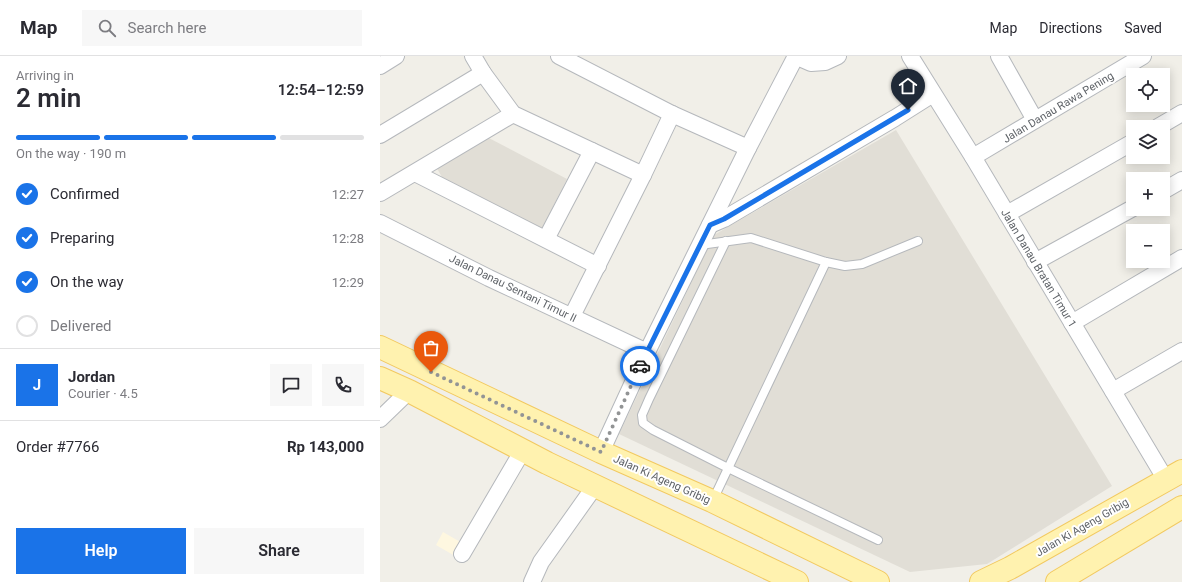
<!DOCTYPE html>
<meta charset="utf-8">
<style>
body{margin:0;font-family:Roboto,sans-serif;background:#f7f7f7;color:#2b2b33;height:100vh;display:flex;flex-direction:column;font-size:15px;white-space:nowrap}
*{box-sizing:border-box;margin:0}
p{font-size:13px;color:#7c7c81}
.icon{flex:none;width:22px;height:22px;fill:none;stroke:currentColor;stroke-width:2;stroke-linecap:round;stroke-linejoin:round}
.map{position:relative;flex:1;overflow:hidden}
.details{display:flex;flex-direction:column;background:#fff;width:380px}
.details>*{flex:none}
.fabs{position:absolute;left:746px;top:12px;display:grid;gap:8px}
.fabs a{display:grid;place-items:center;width:44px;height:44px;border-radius:0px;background:#fff;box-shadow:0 2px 10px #0003;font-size:20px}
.pin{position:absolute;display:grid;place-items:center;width:34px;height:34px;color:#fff;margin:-41px -17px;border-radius:50% 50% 50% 0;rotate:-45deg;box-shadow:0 0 4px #0007}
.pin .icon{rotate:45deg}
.courier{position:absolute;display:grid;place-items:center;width:40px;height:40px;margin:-20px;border:3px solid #1a73e8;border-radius:50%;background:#fff;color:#222;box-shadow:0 1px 5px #0007}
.head em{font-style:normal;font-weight:600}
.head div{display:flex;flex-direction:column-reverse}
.head{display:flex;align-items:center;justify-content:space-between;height:68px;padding:0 16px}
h1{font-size:26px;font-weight:600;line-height:30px}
.bar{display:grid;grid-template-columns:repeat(4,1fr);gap:6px 4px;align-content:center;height:48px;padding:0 16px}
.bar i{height:5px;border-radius:3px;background:#e1e1e2}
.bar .on{background:#1a73e8}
.bar p{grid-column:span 4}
.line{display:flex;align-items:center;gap:10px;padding:0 16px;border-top:1px solid #e1e1e2}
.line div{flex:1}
.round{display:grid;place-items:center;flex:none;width:42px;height:42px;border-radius:0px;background:#f7f7f7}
ol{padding:0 16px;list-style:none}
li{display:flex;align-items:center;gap:12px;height:44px}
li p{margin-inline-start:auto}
li .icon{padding:4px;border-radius:50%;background:#1a73e8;color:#fff;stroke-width:4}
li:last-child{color:#7c7c81}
li i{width:22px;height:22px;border:2px solid #e1e1e2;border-radius:50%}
.cta{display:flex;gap:8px;margin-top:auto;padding:8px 16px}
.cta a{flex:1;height:46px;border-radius:0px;background:#1a73e8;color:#fff;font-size:16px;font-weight:600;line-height:46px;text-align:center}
.cta a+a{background:#f7f7f7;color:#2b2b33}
header{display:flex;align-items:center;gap:24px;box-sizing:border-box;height:56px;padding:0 20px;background:#fff;border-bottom:1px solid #e1e1e2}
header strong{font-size:19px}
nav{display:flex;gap:22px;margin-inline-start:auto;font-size:14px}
.search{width:280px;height:36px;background:#f7f7f7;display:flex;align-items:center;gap:10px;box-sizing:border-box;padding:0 14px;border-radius:0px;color:#7c7c81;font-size:15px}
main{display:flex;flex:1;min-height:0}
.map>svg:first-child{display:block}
.commercial{fill:#fef7e0}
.education{fill:#e1ded6}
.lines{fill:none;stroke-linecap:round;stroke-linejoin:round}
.lane-casing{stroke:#b5b8bc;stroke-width:10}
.street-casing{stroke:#b5b8bc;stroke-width:18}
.primary-casing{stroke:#f2c960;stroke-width:24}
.lane{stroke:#fff;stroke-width:8}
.street{stroke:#fff;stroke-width:16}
.primary{stroke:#fff2af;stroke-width:22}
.done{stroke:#929495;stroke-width:4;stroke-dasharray:0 7.2}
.route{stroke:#1a73e8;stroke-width:5}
.labels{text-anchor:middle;stroke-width:4;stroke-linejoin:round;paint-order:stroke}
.street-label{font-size:11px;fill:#5f6368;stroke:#fff}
</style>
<header>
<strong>Map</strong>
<div class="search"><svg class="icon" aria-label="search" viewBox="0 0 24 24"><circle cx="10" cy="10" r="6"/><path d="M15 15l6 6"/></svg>Search here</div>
<nav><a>Map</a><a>Directions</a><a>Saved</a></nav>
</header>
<main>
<section class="details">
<div class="head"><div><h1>2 min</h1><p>Arriving in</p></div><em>12:54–12:59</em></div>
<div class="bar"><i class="on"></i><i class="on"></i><i class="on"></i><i></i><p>On the way · 190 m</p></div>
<ol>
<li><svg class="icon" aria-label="check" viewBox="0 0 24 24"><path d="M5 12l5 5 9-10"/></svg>Confirmed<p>12:27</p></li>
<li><svg class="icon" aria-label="check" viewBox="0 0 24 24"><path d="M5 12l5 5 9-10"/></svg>Preparing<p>12:28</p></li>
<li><svg class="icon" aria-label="check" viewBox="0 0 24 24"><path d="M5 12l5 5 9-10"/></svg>On the way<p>12:29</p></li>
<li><i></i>Delivered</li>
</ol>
<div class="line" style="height:72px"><b class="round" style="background:#1a73e8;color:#fff">J</b><div><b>Jordan</b><p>Courier · 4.5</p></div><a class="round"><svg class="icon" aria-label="chat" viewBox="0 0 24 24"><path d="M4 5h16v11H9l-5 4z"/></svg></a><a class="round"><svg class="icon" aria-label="phone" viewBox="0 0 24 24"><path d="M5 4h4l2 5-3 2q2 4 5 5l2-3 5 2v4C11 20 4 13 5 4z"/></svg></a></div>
<div class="line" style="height:52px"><div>Order #7766</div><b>Rp 143,000</b></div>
<div class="cta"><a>Help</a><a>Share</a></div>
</section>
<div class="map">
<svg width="802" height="526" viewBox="0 0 802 526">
<rect width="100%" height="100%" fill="#f1efe8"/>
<polygon class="commercial" points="63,476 82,487 75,500 56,489"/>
<g class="education">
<polygon points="516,74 732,430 607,508 530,516 239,378 334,179"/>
<polygon points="105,80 187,123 163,171 160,173 66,128 55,109"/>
</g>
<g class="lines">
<g class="lane-casing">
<g id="lane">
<polyline points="346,185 269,343 262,359 263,367 273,374 348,412 498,484"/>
<polyline points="320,189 371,182 446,206 465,210 482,208 538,185"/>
<polyline points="333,444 446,206"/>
</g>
</g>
<g class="street-casing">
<g id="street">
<polyline points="93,0 103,17 133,58 263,119"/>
<polyline points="179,0 292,58 368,92"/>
<polyline points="415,0 431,7 445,6 458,0"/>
<polyline points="530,0 593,101 786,424"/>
<polyline points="619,0 655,64"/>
<polyline points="0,10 16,0"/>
<polyline points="778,71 802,57"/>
<polyline points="0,79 103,17"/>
<polyline points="593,101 763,0"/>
<polyline points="35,117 218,210"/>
<polyline points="783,135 802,124"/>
<polyline points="0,137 133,58"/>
<polyline points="627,158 753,86"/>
<polyline points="0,167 109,222 267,296"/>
<polyline points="330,169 344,163 515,62 553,38"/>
<polyline points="166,183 212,95"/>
<polyline points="655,206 753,152"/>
<polyline points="192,260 263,119 292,58"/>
<polyline points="692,267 802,202"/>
<polyline points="733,335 802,295"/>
<polyline points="0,363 29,335"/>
<polyline points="221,396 267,296 368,92 416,0"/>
<polyline points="82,498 143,394"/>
<polyline points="152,526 161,506 215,430"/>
</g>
</g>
<g class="primary-casing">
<g id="primary">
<polyline points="0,291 221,396 332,445 498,526"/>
<polyline points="0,322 29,335 167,407 417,526"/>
<polyline points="601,526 630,512 802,415"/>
<polyline points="677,526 802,451"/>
</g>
</g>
<use href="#lane" class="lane"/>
<use href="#street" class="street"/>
<use href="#primary" class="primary"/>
</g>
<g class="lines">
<polyline class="done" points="51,316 221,396 260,310"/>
<polyline class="route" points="260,310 330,169 344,163 528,54"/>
</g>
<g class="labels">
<g class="street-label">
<text transform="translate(678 51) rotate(-31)" y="4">Jalan Danau Rawa Pening</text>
<text transform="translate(659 212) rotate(59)" y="4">Jalan Danau Bratan Timur 1</text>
<text transform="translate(133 232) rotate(26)" y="4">Jalan Danau Sentani Timur II</text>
<text transform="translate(282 423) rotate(24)" y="4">Jalan Ki Ageng Gribig</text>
<text transform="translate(702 471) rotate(-30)" y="4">Jalan Ki Ageng Gribig</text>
</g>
</g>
</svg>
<div class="fabs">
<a><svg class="icon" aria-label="locate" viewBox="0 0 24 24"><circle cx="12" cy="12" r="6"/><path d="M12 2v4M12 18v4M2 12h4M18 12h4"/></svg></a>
<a><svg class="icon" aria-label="layers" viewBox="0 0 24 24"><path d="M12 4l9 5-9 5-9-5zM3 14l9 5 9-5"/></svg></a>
<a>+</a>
<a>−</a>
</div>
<div class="pin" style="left:51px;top:316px;background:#ea580c"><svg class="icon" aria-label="bag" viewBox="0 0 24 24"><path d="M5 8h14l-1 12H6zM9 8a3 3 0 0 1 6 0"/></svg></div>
<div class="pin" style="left:528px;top:54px;background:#1f2937"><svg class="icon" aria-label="home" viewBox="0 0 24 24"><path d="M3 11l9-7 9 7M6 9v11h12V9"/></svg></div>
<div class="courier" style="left:260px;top:310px"><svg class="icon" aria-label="car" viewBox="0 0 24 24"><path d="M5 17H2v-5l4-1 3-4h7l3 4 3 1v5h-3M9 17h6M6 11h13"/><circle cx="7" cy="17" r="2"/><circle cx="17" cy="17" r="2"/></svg></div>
</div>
</main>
